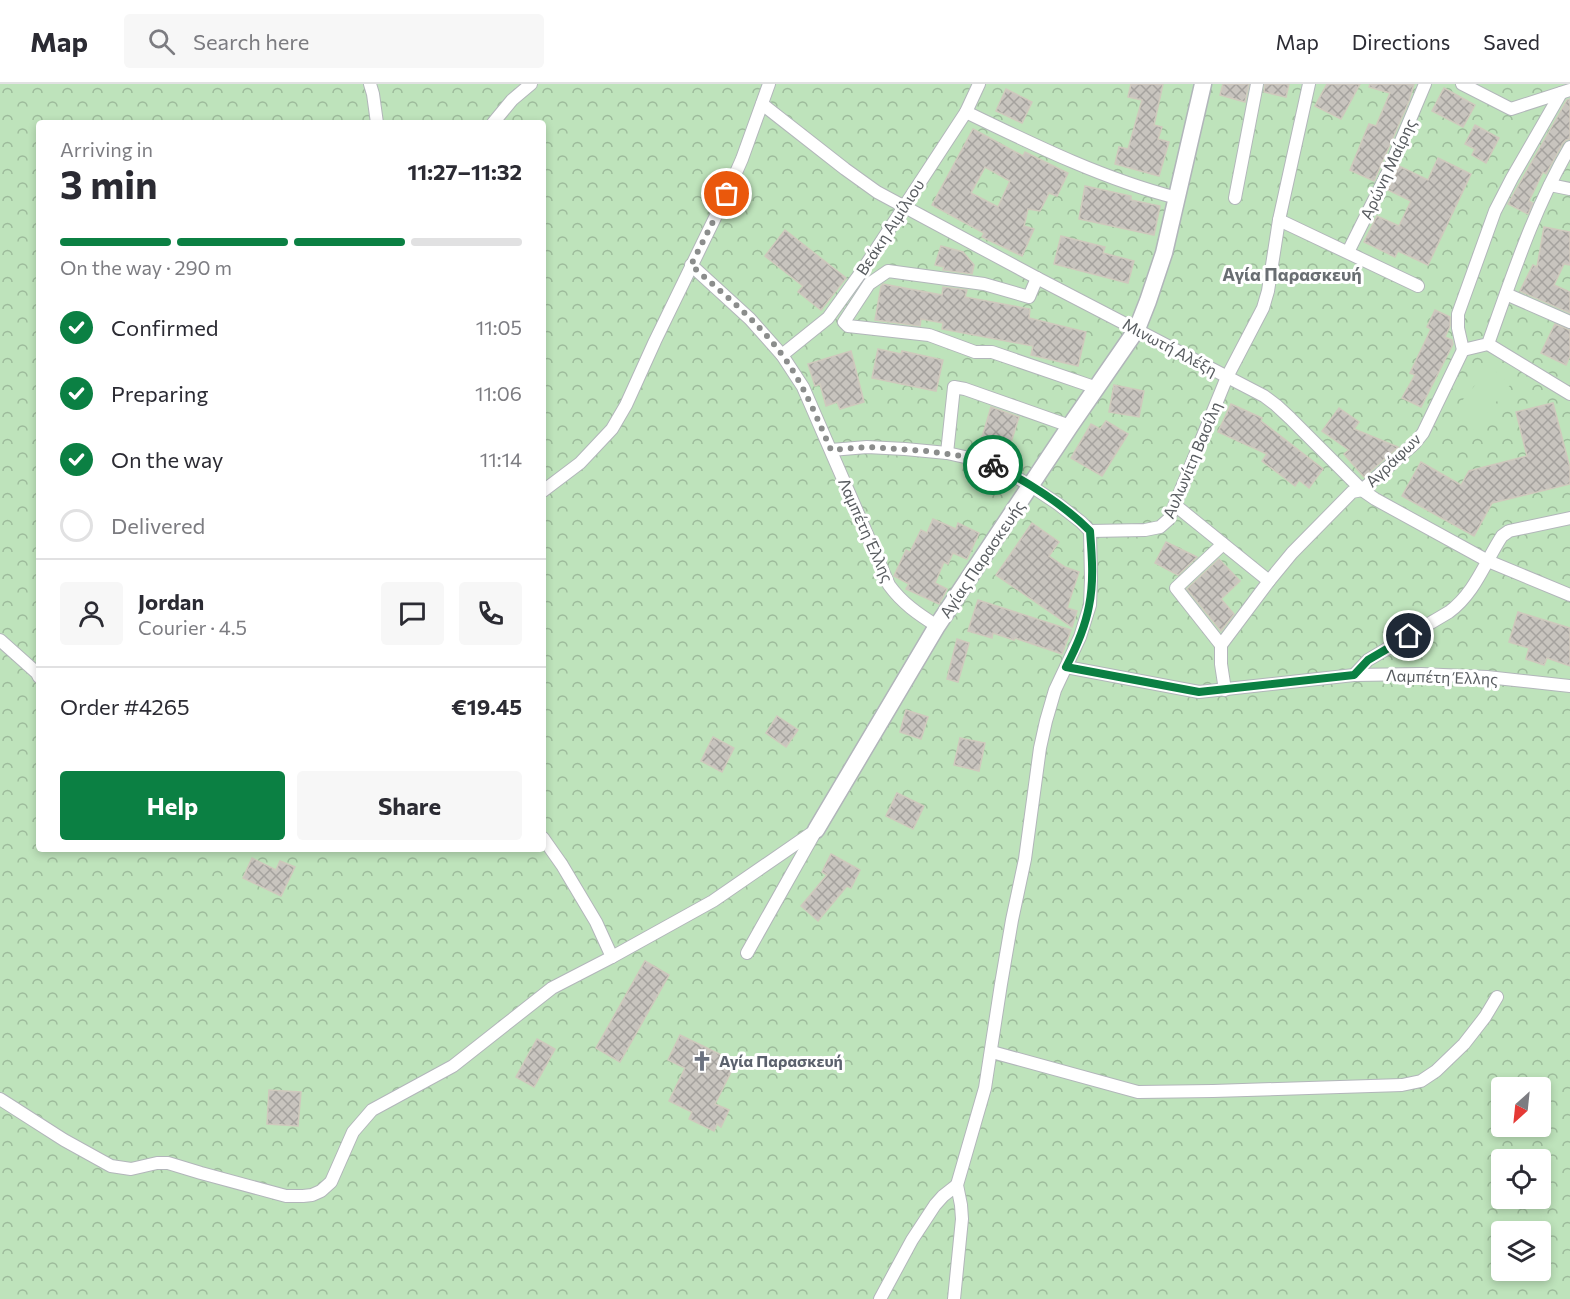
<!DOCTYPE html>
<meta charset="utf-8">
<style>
body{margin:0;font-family:Commissioner,sans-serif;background:#f7f7f7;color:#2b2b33;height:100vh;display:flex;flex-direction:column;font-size:22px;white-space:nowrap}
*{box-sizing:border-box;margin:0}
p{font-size:20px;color:#7c7c81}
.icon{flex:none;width:33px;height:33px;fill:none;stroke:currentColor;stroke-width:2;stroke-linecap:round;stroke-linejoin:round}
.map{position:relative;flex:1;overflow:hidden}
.details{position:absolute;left:36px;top:36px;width:510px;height:732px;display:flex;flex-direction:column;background:#fff;border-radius:6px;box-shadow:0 3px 9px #0003}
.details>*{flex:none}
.needle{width:39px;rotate:207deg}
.buttons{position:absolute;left:1491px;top:993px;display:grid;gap:12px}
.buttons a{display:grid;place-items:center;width:60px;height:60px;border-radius:6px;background:#fff;box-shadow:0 3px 9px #0003;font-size:30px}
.pin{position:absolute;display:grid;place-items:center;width:51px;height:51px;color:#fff;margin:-26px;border:3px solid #fff;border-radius:50%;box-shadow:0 2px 6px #0007}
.courier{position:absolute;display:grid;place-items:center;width:60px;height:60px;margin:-30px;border:4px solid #0b8043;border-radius:50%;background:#fff;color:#222;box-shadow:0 2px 8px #0007}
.headline em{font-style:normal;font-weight:700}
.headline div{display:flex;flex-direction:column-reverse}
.headline{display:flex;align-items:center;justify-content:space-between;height:102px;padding:0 24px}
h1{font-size:39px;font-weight:700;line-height:45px}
.bar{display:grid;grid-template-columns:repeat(4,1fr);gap:9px 6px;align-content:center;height:72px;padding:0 24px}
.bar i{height:8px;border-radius:4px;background:#e1e1e2}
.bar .current{background:#0b8043}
.bar p{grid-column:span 4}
.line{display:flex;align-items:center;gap:15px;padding:0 24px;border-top:2px solid #e1e1e2}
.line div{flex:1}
.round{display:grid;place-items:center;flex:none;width:63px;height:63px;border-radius:6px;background:#f7f7f7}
ol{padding:0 24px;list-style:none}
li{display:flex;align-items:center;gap:18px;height:66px}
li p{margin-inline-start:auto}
li .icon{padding:6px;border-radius:50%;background:#0b8043;color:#fff;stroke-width:4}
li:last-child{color:#7c7c81}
li i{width:33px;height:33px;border:3px solid #e1e1e2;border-radius:50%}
.action{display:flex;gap:12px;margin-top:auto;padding:12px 24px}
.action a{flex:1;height:69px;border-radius:6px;background:#0b8043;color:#fff;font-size:24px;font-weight:700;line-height:69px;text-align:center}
.action a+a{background:#f7f7f7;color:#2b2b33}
header{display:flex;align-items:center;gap:36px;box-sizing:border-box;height:84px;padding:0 30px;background:#fff;border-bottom:2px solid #e1e1e2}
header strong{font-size:28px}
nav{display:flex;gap:33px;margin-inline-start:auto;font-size:21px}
.search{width:420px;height:54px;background:#f7f7f7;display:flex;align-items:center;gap:15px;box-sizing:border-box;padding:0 21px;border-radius:6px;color:#7c7c81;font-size:22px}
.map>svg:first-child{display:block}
.park{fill:url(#park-crowns);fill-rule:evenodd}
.pitch{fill:#bee3bb}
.building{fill:url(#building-cross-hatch);stroke:#cfc9bd;stroke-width:1.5;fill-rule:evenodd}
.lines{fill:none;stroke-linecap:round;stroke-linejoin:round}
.street-casing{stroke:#b2b6ba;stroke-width:14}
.secondary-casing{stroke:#b1b5ba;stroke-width:19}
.street{stroke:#fff;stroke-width:12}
.secondary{stroke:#fff;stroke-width:16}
.done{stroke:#8b8d8c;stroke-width:6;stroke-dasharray:0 10.8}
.route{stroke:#0b8043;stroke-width:8}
.labels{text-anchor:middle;stroke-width:6;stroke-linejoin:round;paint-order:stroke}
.street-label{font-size:16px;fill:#585c60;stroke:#fff}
.worship-label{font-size:16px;font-weight:bold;fill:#5b616d;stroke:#fff;text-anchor:start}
.neighbourhood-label{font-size:18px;font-weight:bold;fill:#696e72;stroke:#fff}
</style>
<header>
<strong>Map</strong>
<div class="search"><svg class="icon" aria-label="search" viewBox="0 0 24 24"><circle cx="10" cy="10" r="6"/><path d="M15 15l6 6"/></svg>Search here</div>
<nav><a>Map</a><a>Directions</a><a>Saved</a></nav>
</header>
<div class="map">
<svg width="1570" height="1215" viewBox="0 0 1570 1215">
<defs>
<pattern id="park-crowns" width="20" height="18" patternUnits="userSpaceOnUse" patternTransform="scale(1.5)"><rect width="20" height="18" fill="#bee3bb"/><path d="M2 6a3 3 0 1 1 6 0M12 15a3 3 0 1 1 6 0" fill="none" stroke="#9dbb9b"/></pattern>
<pattern id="building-cross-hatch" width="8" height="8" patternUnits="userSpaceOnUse" patternTransform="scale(1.5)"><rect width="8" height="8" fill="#c8c4be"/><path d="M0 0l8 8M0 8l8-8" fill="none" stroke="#a5a29e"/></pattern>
</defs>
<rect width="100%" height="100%" fill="#ebe7df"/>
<path class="park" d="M0 0H1570V1215H0ZM39 39H543V765H39ZM1502 1004H1540V1042H1502ZM1502 1076H1540V1114H1502ZM1502 1148H1540V1186H1502Z"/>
<polygon class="pitch" points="1490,283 1511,300 1473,346 1452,329"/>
<g class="building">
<polygon points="1131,0 1163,0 1154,41 1162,43 1158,55 1169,58 1159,92 1115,80 1119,63 1128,65 1142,16 1128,13"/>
<polygon points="1223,0 1249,0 1245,18 1220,11"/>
<polygon points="1265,0 1289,0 1286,13 1264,8"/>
<polygon points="1327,0 1360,0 1341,35 1315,22"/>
<polygon points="1370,0 1414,0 1409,17 1374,97 1350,86 1369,40 1376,42 1390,9 1369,3"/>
<polygon points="1444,4 1475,21 1463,43 1432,27"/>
<polygon points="1006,5 1032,18 1022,39 996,27"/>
<polygon points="1570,15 1570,55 1566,56 1563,59 1546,90 1543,88 1529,117 1533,119 1528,130 1508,120 1567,16"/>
<polygon points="1475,41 1499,54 1486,79 1472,71 1475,65 1465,60"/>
<path d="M973 45 1023 72 1025 68 1068 89 1057 112 1049 109 1040 127 1028 125 1024 142 1034 145 1022 172 982 153 984 149 932 121ZM985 83 1010 97 998 123 971 109Z"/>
<polygon points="1438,74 1471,90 1428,181 1398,167 1395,173 1364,158 1377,132 1399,142 1411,117 1388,106 1399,82 1428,96"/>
<polygon points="1085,102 1131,112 1131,116 1160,122 1154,151 1079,135"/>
<polygon points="1544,143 1570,148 1570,181 1564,180 1554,201 1570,208 1570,229 1520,207 1533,181 1537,183"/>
<polygon points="785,146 846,194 821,226 798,208 803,202 765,172"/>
<polygon points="1061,152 1105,163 1103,169 1134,177 1128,199 1054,180"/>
<polygon points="941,162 963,168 974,181 972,190 943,186 944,183 935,181"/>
<polygon points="883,200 942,211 943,203 967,206 965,213 1030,225 1029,234 1086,248 1078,282 1031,271 1033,262 942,245 943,239 921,235 920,242 875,236 881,202"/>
<polygon points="1435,226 1450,233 1450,242 1445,253 1452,256 1453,260 1421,323 1402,314 1415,291 1410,289 1431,245 1427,243"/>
<polygon points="1555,240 1570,246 1570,272 1566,281 1541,269"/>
<polygon points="878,265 901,270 902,267 943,276 936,307 872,294"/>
<polygon points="851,267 864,318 840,325 837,318 826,322 820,300 815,302 808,280"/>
<polygon points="1114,301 1144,307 1139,333 1109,328"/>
<polygon points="1553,319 1570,384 1570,400 1492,419 1474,452 1402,412 1421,378 1461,401 1469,387 1527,372 1516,328"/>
<polygon points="1231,320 1262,334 1261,337 1323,385 1309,404 1299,396 1295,402 1262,377 1267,370 1218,348"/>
<polygon points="991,323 1019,333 1008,368 980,360"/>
<polygon points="1339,324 1359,338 1354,345 1398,363 1364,393 1344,370 1349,366 1322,347"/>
<polygon points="1106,337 1128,350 1102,392 1071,374 1091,340 1100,345"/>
<polygon points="933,435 956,445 958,439 979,449 967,475 953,469 948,480 944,478 935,499 947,505 939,520 906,505 909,500 894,492 906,466 910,468 921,446 927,449"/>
<polygon points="1032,439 1059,458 1049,472 1065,483 1079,488 1067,524 1077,527 1072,543 996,491"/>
<polygon points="1166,458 1197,473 1178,491 1155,479"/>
<polygon points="1219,475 1240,497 1221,515 1234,530 1221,547 1187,505"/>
<polygon points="978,516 1071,546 1062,570 1015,554 1014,556 993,549 992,554 968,547"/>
<polygon points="1518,528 1570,544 1570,582 1547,574 1544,581 1526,575 1529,564 1509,558"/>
<polygon points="957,555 969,559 958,598 947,595"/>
<polygon points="906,626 928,633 921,655 900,648"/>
<polygon points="777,632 798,646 786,663 766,649"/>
<polygon points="713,653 734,664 722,688 701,677"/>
<polygon points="960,654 985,659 979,687 954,681"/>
<polygon points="897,709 924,722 913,745 886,732"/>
<polygon points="831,770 860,786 851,804 847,802 818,837 801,822 827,791 822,788"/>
<polygon points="252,774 276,786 280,777 295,783 281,812 243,794"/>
<polygon points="645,877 669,891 620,978 596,964"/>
<polygon points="680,951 736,978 715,1020 729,1026 721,1043 717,1040 714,1047 689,1035 692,1028 669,1017 685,984 668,976"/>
<polygon points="537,955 555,965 534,1003 516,993"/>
<polygon points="269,1006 301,1008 298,1042 267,1040"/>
</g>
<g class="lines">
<g class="street-casing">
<g id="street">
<polyline points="370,0 373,10 377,39"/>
<polyline points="1462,0 1511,25 1570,6"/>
<polyline points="762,20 845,85 877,108 1037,194 1264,312 1276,321 1290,334 1362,406 1375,415 1488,477 1570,511"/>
<path d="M966 28C1034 61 1103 95 1177 114"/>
<polyline points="493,39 512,16 531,0"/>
<polyline points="1550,101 1570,105"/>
<polyline points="1235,114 1257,0"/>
<polyline points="1279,136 1418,202"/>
<polyline points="1348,168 1388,88 1425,0"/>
<path d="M691 181 750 235 782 271 803 303 889 501C902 519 918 530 937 542"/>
<polyline points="1037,194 1029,213 984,200 888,187 869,200 844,238 848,242 929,251 975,268 992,268 1097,304"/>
<polyline points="1506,210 1570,238"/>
<polyline points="1488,260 1570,310"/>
<polyline points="1463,266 1458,244 1458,230 1495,127 1512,94 1561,9"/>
<polyline points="782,271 828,234 862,187 966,28 979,0"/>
<polyline points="831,366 867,363 905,365 947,369 987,378 1004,386 1031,402 1058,420 1081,438 1090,447 1091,495 1090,521 1080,553 1055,606 1046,637 1040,664 1025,775 1012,836 1001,900 985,1004 957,1101 961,1121 962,1135 954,1215"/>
<polyline points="947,369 954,303 965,305 1070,342"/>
<polyline points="543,407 580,379 612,345 626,321 655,257 727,109 742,75 769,0"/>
<polyline points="1175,421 1269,497"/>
<polyline points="1090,447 1145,446 1160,443 1169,435 1227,293 1263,224 1268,207 1279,136 1309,0"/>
<polyline points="0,556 37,589 39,593"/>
<polyline points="1221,561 1176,504 1223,460"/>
<polyline points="1066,583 1199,608 1354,591 1421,590 1487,593 1570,602"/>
<path d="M1354 591 1368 576 1449 528C1475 509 1485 478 1502 452L1509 447 1570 434"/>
<path d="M1225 606 1221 580V561L1269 497 1292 469 1352 408 1362 406 1415 359 1423 349 1463 266 1488 260C1512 193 1534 124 1570 63"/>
<polyline points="543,754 562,781 596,838 612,873"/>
<polyline points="747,869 814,750"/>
<polyline points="992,968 1138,1008 1213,1007 1402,1001 1421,997 1436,987 1464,960 1485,933 1497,913"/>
<polyline points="0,1015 64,1056 111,1082 131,1085 157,1079 168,1079 201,1089 286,1112 303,1112 312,1111 321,1107 331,1098 353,1048 372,1026 453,982 552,904 612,873 713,817 816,746"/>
<polyline points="880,1215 912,1156 935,1121 943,1112 957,1101"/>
</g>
</g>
<g class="secondary-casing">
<polyline id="secondary" points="816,746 937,542 1070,342 1137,245 1148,217 1164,169 1203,0"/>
</g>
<use href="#street" class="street"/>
<use href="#secondary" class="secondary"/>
</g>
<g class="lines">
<path class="done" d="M727 110 691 181C723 210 758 237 783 272 804 301 817 334 831 366L867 363 926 367 968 373 993 381"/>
<path class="route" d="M993 381C1027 397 1064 421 1090 447 1092 472 1094 498 1089 522 1085 544 1076 564 1066 583L1199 608 1354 591 1368 576 1409 552"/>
</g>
<defs>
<g id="church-bare" transform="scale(1.62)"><path d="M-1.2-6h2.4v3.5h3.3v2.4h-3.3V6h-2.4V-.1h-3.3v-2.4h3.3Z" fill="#6b7280" stroke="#fff" stroke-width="2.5" paint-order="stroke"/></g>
</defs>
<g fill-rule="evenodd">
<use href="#church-bare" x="702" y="977"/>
</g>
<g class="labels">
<g class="street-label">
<text transform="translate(1388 85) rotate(-65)" y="6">Αρώνη Μαίρης</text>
<text transform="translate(890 143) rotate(-57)" y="6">Βεάκη Αιμίλιου</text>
<text transform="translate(1170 263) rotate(28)" y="6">Μινωτή Αλέξη</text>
<text transform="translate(1192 376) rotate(-67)" y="6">Αυλωνίτη Βασίλη</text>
<text transform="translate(1393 376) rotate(-44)" y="6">Αγράφων</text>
<text transform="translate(866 446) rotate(66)" y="6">Λαμπέτη Έλλης</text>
<text transform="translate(982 475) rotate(-56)" y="6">Αγίας Παρασκευής</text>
<text transform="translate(1442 593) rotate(2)" y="6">Λαμπέτη Έλλης</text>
</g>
<g class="worship-label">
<text x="719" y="983">Αγία Παρασκευή</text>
</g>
<g class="neighbourhood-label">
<text x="1292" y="197">Αγία Παρασκευή</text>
</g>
</g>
</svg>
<div class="buttons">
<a><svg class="needle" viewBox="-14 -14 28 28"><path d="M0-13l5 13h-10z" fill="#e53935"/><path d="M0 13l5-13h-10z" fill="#7c7c81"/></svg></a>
<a><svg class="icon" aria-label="locate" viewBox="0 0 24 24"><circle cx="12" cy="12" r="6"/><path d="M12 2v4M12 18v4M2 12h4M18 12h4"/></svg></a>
<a><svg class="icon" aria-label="layers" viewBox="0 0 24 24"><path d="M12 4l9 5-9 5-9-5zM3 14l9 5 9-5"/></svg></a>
</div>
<div class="pin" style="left:727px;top:110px;background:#ea580c"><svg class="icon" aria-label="bag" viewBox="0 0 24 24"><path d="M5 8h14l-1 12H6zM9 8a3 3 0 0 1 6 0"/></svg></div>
<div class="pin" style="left:1409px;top:552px;background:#1f2937"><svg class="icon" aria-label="home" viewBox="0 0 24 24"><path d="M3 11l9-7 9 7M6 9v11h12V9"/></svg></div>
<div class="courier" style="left:993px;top:381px"><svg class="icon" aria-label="bike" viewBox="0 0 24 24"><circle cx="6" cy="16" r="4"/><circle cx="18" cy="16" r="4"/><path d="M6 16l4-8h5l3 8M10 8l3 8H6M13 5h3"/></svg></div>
<section class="details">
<div class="headline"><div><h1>3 min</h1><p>Arriving in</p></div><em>11:27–11:32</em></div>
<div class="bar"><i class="current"></i><i class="current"></i><i class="current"></i><i></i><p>On the way · 290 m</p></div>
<ol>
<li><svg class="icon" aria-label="check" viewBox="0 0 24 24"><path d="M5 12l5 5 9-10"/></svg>Confirmed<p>11:05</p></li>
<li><svg class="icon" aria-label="check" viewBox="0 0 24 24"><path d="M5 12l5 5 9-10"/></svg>Preparing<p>11:06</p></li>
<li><svg class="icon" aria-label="check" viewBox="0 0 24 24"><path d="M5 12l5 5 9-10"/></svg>On the way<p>11:14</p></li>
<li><i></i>Delivered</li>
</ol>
<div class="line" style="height:108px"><a class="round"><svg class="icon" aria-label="person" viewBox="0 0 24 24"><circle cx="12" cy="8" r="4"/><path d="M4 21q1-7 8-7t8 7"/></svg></a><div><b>Jordan</b><p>Courier · 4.5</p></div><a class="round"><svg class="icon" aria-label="chat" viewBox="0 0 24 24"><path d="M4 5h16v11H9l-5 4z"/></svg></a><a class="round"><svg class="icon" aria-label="phone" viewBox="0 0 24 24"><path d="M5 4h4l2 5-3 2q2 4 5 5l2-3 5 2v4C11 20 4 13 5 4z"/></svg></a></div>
<div class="line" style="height:78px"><div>Order #4265</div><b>€19.45</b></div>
<div class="action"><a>Help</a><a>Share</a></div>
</section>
</div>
